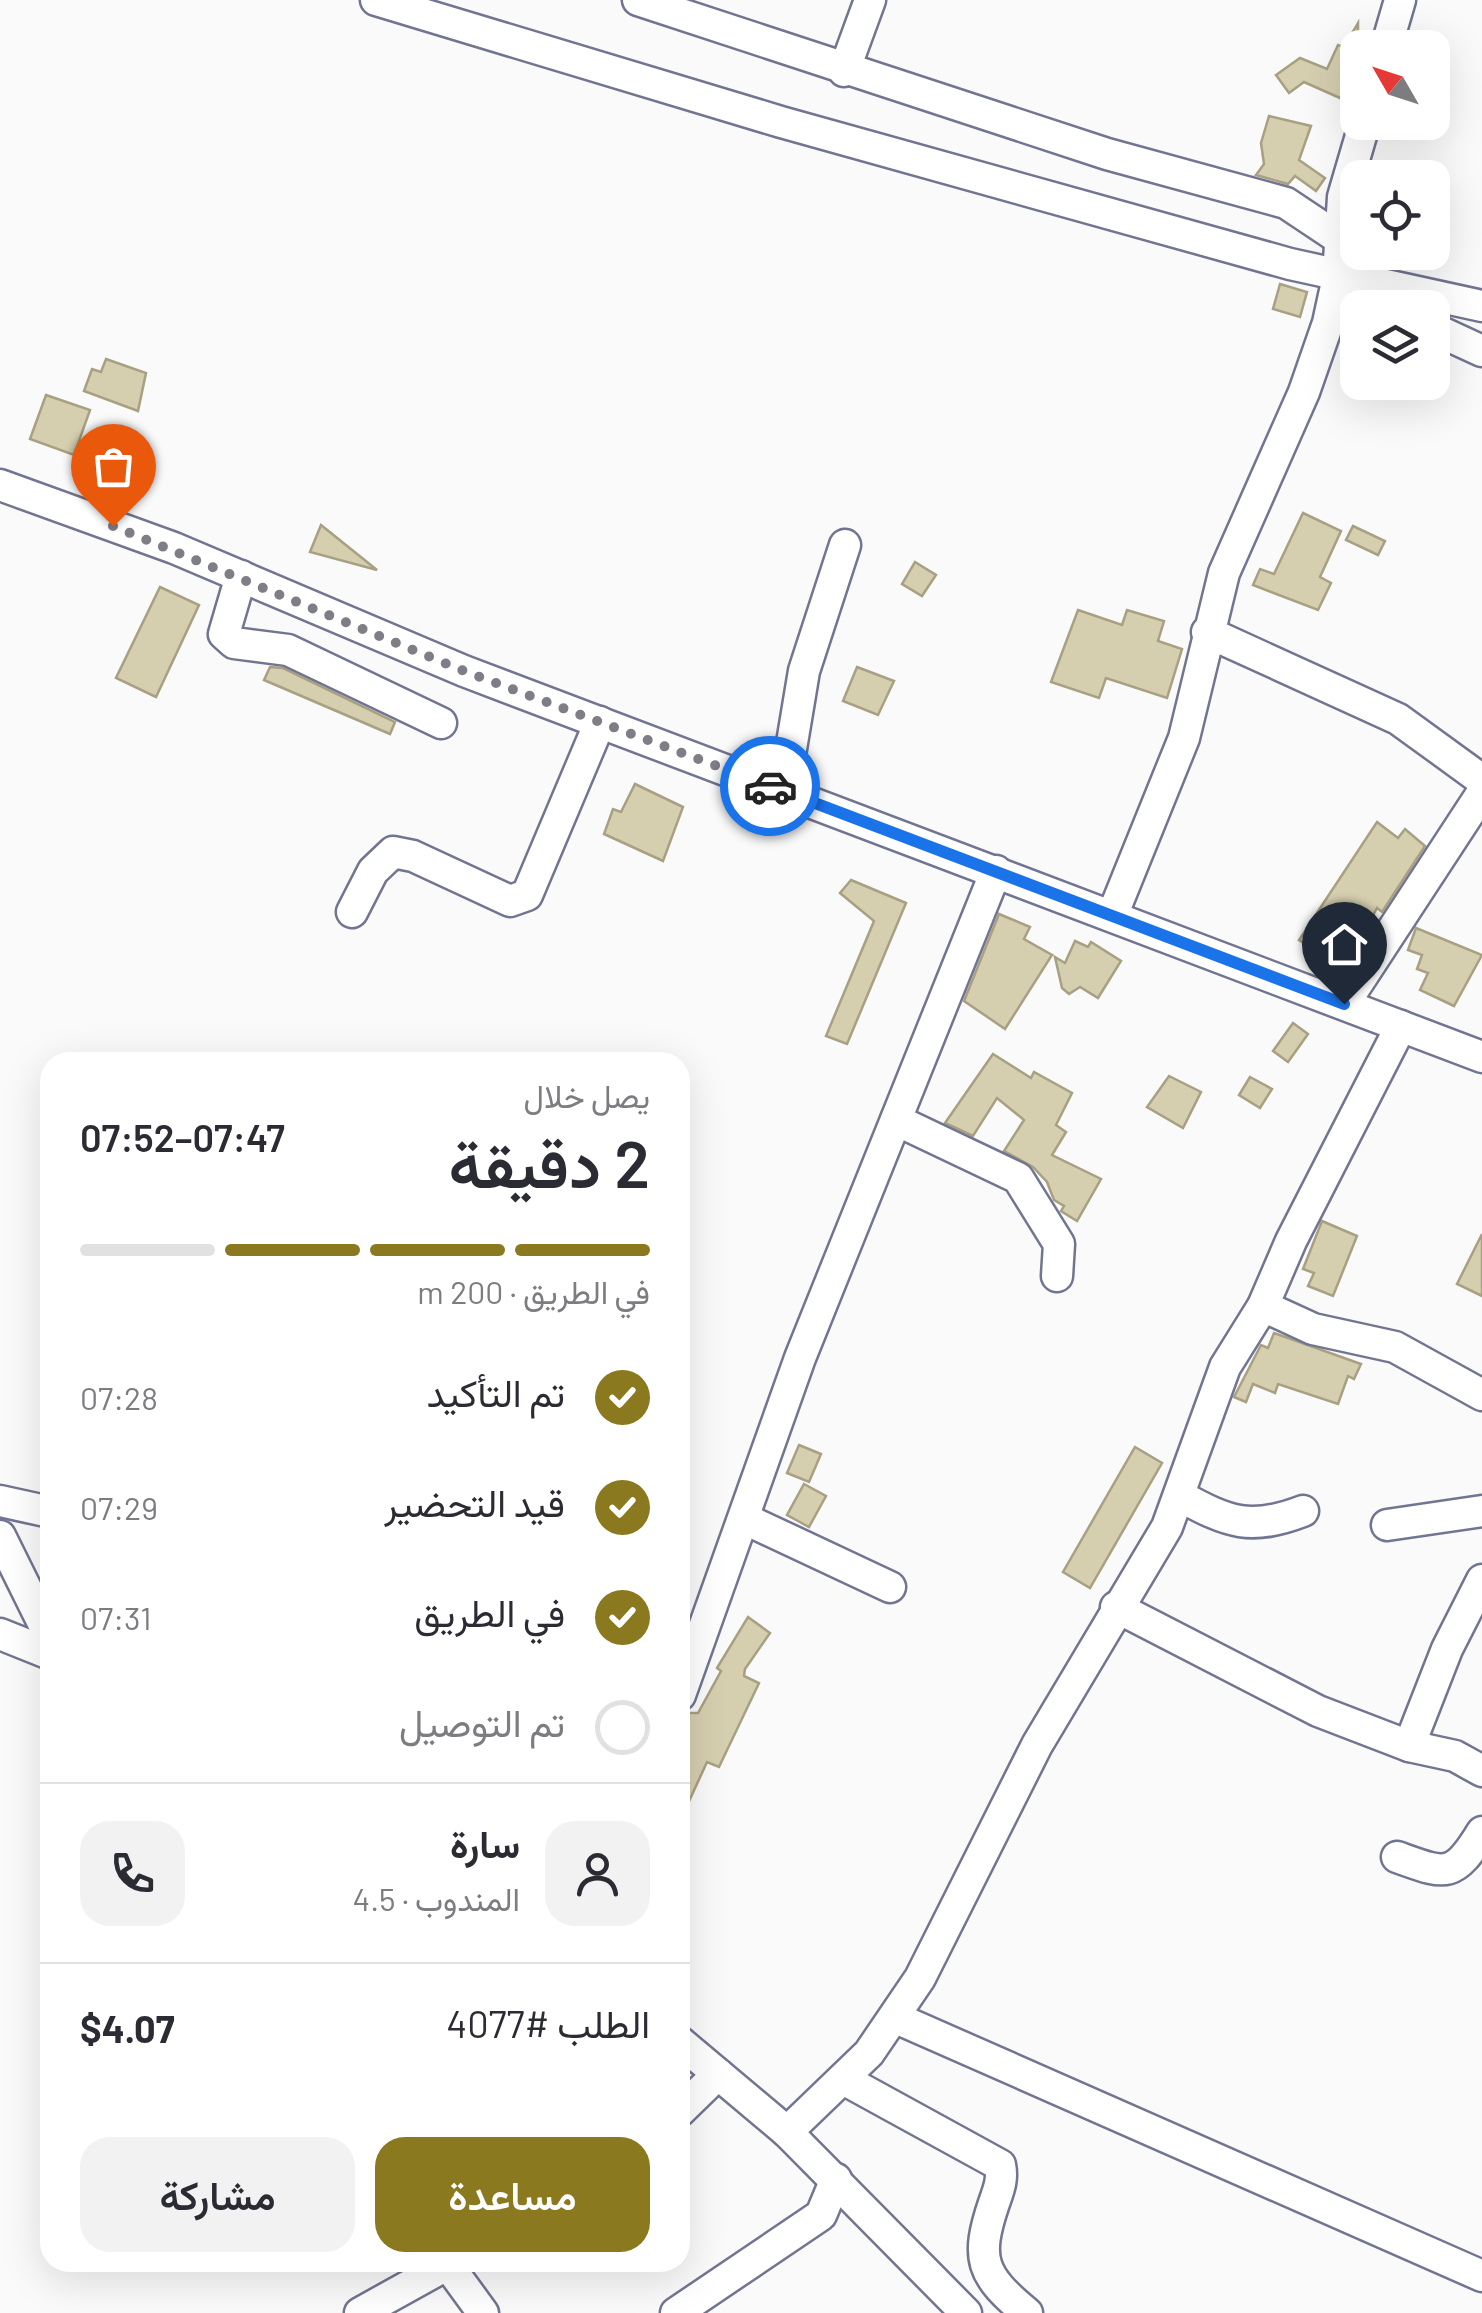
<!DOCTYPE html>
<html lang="ar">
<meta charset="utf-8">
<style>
body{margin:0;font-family:Barlow,Vazirmatn,sans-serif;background:#f2f2f3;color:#2b2b33;direction:rtl;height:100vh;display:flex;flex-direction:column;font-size:38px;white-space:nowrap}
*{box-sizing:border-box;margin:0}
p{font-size:32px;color:#7c7c81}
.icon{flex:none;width:55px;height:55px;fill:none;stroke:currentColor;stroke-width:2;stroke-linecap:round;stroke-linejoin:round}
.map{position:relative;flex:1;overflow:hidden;direction:ltr}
.drawer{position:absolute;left:40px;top:1052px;width:650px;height:1220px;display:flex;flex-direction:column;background:#fff;border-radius:30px;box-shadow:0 10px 40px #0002;direction:rtl}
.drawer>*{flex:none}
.needle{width:65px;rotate:309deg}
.fabs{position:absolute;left:1340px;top:30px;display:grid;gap:20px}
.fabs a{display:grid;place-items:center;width:110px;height:110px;border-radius:20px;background:#fff;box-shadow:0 10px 40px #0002;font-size:50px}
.pin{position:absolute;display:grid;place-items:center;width:85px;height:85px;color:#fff;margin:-102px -42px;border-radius:50% 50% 50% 0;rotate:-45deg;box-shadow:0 0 10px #0007}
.pin .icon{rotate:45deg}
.courier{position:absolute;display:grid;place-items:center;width:100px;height:100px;margin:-50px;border:8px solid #1a73e8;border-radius:50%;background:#fff;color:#222;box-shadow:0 2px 12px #0007}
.overview em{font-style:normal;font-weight:600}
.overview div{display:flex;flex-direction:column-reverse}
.overview{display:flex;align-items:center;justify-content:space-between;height:170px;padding:0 40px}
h1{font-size:65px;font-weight:600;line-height:75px}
.bar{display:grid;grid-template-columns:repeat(4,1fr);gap:15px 10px;align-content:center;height:120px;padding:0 40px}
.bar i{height:12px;border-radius:8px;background:#e1e1e2}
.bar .active{background:#8a791e}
.bar p{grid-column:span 4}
.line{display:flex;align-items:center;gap:25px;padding:0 40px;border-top:2px solid #e1e1e2}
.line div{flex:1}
.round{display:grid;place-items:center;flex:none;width:105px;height:105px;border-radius:30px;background:#f2f2f3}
ol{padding:0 40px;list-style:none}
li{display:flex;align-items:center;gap:30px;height:110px}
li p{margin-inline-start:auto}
li .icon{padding:10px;border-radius:50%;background:#8a791e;color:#fff;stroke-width:4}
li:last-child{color:#7c7c81}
li i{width:55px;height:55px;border:5px solid #e1e1e2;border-radius:50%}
.primary-button{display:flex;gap:20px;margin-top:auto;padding:20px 40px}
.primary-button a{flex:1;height:115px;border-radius:30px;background:#8a791e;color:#fff;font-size:40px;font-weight:600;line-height:115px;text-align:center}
.primary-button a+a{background:#f2f2f3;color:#2b2b33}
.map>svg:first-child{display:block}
.building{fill:#d5ceaf;stroke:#a7a082;stroke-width:2.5}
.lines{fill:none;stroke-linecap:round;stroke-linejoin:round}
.minor-casing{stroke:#727591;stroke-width:35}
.minor{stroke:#fff;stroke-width:30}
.done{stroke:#7d7e86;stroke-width:10;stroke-dasharray:0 18}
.route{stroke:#1a73e8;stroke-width:12}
</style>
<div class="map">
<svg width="1482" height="2313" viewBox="0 0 1482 2313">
<rect width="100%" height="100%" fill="#fafafa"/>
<g class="building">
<polygon points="1358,23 1358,60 1340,98 1304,82 1289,93 1276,75 1300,58 1327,69 1338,45 1344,47"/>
<polygon points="1269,116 1311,126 1299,160 1325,178 1316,191 1295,176 1288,184 1256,175 1264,164 1261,143"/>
<polygon points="1280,284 1307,292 1300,317 1273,309"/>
<polygon points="106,359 146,373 138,411 84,391 92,369 101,372"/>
<polygon points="46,395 90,410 74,455 30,439"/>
<polygon points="1303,513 1341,531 1320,577 1331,583 1318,610 1253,585 1260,569 1274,574"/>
<polygon points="321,525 377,570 310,552"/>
<polygon points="1353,526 1385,541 1378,555 1346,540"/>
<polygon points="915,562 936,575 922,596 902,584"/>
<polygon points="160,587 199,605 156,697 116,678"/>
<polygon points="1078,610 1122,625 1127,610 1164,621 1158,641 1182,649 1167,698 1106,678 1099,698 1051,682"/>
<polygon points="270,667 283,668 395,722 390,734 264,680"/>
<polygon points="857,667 894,681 878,715 843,701"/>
<polygon points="635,784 683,807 663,861 604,834 613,809 621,812"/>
<polygon points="1377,822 1398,838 1405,829 1425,846 1382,912 1377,908 1361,938 1349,931 1331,960 1299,940"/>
<polygon points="851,880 906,903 847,1044 826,1036 874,921 840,893"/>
<polygon points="999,914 1030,927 1024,939 1052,955 1005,1029 964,1001"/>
<polygon points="1416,928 1482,955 1454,1006 1420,990 1428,973 1417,969 1422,955 1408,950"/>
<polygon points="1075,941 1088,947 1091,942 1121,961 1098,998 1080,987 1069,994 1062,988 1055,957 1065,963"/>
<polygon points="1293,1023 1308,1034 1288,1062 1273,1051"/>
<polygon points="993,1054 1031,1078 1034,1072 1072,1093 1056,1125 1066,1132 1052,1155 1101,1179 1077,1221 1061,1211 1064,1206 1054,1200 1047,1182 1033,1167 1004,1151 1024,1120 997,1098 973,1136 945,1123"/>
<polygon points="1169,1076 1201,1092 1183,1128 1147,1107"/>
<polygon points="1250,1077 1272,1089 1260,1108 1239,1095"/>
<polygon points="1322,1221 1357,1236 1333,1296 1308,1286 1314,1273 1303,1269"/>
<polygon points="1482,1234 1482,1296 1457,1284"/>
<polygon points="1274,1333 1361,1364 1354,1379 1348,1376 1338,1404 1278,1384 1275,1393 1253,1384 1246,1402 1234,1397 1261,1345 1268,1348"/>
<polygon points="799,1445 821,1454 809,1482 787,1473"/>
<polygon points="1135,1447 1162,1463 1090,1588 1063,1572"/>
<polygon points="804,1484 826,1496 809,1527 787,1515"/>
<polygon points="748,1617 770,1633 745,1669 744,1676 759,1683 719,1767 707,1762 680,1821 680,1713 698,1713 721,1671 717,1668"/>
</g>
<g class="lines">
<g class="minor-casing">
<g id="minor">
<polyline points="376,0 781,122 1290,264 1482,306"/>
<polyline points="638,0 1107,154 1286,203 1340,239"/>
<polyline points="1386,48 1400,0"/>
<polyline points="844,71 870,0"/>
<polyline points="1432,328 1482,351"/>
<polyline points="0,485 174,548 464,671 1482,1057"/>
<polyline points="241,576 224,634 234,643 288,650 441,723"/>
<polyline points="1207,632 1398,719 1482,780"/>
<polyline points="784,791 804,671 845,545"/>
<polyline points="352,912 373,871 393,852 413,856 510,901 527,895 600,722"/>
<polyline points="1112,916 1184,738 1224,573 1304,392 1328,323 1338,277 1343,197 1365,122"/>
<polyline points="1344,1004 1482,793"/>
<polyline points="896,1120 1018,1178 1059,1244 1057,1276"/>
<polyline points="1263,1306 1313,1329 1395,1347 1482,1395"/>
<path d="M1180 1496C1229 1523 1251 1531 1303 1511"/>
<polyline points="0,1501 50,1512"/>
<polyline points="745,1519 890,1587"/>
<polyline points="1387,1525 1482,1511"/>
<polyline points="0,1536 50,1637"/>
<polyline points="1116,1607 1318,1711 1409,1746 1455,1756 1482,1771"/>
<polyline points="0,1634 50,1654"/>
<polyline points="680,1695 800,1358 996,871"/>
<polyline points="1409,1746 1447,1649 1482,1580"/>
<path d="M1397 1857C1445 1874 1453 1880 1482 1832"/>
<polyline points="896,2018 1482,2276"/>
<polyline points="680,2042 787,2132 966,2313"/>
<path d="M845 2080 1000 2165C1003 2179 999 2189 994 2203 975 2259 981 2275 1027 2313"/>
<polyline points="680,2111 718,2074"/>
<polyline points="787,2132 869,2053 920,1978 1037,1745 1167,1527 1225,1367 1263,1306 1291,1241 1401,1026"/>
<polyline points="448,2265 483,2313"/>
<polyline points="360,2313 452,2262"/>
<polyline points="676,2313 821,2215 836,2179"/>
</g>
</g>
<use href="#minor" class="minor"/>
</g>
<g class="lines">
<polyline class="done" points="113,526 464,671 770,786"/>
<polyline class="route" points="770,786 1344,1004"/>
</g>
</svg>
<div class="fabs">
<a><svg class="needle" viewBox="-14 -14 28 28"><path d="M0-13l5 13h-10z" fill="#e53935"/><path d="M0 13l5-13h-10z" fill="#7c7c81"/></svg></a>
<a><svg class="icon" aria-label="locate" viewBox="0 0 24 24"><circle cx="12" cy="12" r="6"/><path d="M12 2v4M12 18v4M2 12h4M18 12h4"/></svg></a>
<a><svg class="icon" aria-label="layers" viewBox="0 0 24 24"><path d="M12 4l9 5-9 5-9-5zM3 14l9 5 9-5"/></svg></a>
</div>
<div class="pin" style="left:113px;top:526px;background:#ea580c"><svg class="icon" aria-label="bag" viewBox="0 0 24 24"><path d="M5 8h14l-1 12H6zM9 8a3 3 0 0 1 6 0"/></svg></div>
<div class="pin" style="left:1344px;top:1004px;background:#1f2937"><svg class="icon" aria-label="home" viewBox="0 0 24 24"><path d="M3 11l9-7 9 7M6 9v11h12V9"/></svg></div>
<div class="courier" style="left:770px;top:786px"><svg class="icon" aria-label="car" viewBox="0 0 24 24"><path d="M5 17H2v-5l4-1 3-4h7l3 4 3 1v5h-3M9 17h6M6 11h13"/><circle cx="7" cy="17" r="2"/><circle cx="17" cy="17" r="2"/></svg></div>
<section class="drawer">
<div class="overview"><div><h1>2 دقيقة</h1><p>يصل خلال</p></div><em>07:47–07:52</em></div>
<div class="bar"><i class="active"></i><i class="active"></i><i class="active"></i><i></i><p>في الطريق · 200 m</p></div>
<ol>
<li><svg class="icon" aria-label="check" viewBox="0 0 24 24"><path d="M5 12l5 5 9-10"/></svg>تم التأكيد<p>07:28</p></li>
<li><svg class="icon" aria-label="check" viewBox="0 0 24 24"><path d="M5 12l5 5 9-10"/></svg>قيد التحضير<p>07:29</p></li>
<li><svg class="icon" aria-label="check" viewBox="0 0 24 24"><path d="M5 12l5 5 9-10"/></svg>في الطريق<p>07:31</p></li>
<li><i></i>تم التوصيل</li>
</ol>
<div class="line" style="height:180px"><a class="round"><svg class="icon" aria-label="person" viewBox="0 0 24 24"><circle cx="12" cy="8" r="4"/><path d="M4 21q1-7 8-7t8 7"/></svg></a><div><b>سارة</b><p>المندوب · 4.5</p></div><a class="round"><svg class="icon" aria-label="phone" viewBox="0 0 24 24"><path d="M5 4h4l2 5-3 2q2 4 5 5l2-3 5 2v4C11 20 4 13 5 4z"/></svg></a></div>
<div class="line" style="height:130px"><div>الطلب #4077</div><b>$4.07</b></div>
<div class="primary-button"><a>مساعدة</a><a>مشاركة</a></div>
</section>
</div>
